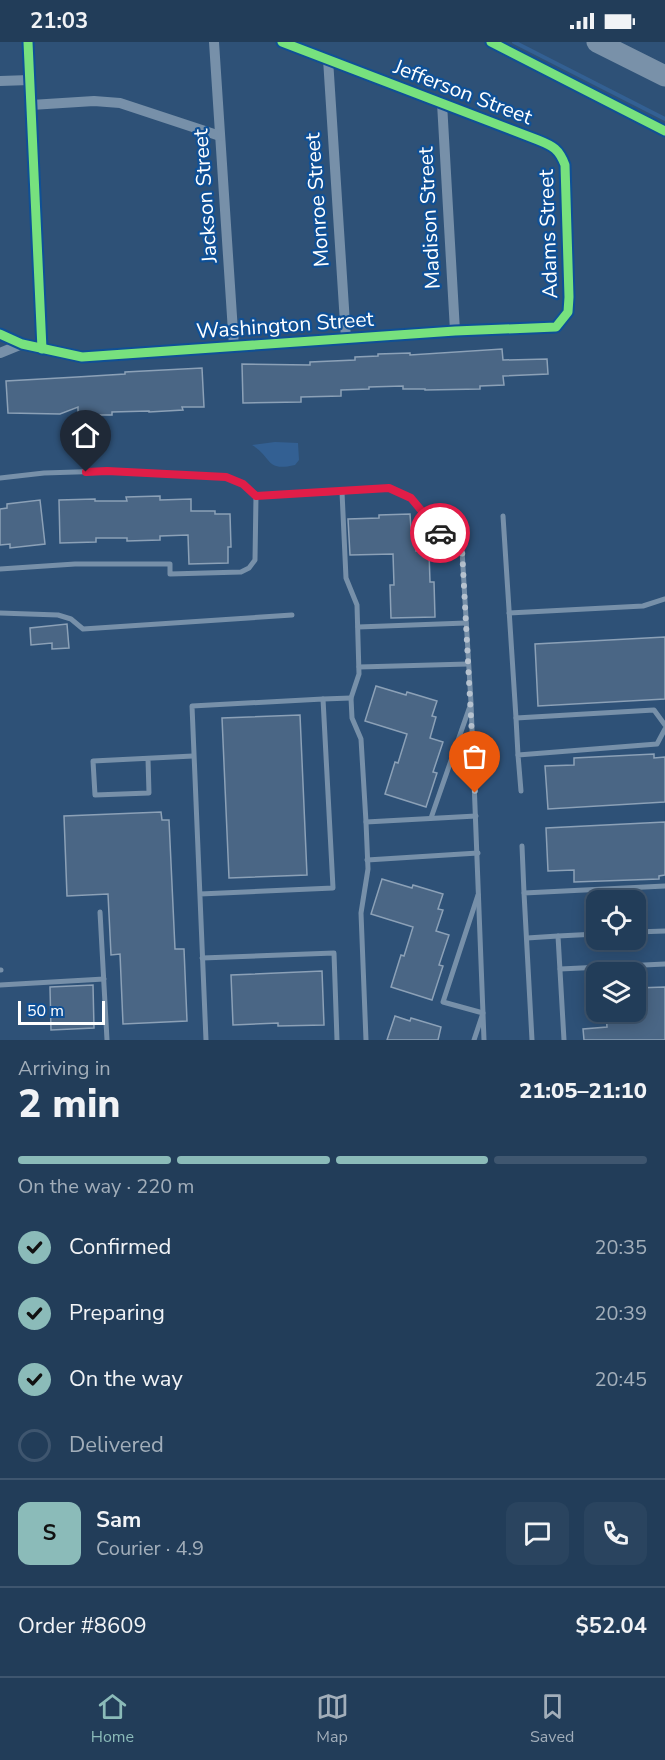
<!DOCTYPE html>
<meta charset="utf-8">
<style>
body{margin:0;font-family:"Nunito Sans",sans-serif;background:#2a445f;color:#f1f3f6;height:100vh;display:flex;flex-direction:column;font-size:22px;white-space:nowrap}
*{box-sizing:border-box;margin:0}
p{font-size:20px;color:#a2aeba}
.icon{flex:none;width:33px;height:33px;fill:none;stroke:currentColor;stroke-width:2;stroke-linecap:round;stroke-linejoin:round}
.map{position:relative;height:998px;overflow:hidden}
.sheet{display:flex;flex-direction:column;background:#223d59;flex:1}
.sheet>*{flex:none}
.controls{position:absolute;left:586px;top:848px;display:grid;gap:12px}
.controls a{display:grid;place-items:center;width:60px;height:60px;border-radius:12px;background:#223d59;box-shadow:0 3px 15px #0003,0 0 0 2px #3f566f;font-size:30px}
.scale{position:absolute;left:18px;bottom:15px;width:87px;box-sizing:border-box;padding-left:6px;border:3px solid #fff;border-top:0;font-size:16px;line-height:21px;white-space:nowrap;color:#fff;-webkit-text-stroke:4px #0f5096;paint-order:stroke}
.pin{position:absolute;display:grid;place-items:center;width:51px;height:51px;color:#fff;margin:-62px -26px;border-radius:50% 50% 50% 0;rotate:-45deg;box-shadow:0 0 6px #0007}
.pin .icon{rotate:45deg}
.courier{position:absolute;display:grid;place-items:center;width:60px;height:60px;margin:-30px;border:4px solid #e11d48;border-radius:50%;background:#fff;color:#222;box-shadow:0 2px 8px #0007}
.head em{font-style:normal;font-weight:800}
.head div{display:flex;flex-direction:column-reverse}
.head{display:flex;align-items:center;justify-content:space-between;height:102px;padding:0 18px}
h1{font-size:39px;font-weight:800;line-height:45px}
.bar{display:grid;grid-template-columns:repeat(4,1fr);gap:9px 6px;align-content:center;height:72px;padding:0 18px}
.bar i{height:8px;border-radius:4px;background:#3f566f}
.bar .selected{background:#8bbbb9}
.bar p{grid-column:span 4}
.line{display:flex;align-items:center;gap:15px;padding:0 18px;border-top:2px solid #3f566f}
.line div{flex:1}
.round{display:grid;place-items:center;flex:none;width:63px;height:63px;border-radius:12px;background:#2a445f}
ol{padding:0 18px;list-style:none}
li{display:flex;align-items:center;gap:18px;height:66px}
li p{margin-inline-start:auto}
li .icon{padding:6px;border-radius:50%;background:#8bbbb9;color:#111;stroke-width:4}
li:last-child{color:#a2aeba}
li i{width:33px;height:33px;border:3px solid #3f566f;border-radius:50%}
.status{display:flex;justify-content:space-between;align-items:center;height:42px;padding:0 30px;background:#223d59;direction:ltr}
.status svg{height:16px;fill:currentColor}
.menu{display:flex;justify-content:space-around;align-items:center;height:84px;border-top:2px solid #3f566f;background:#223d59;font-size:16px;color:#a2aeba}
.menu a{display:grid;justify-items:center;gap:3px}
.menu .selected{color:#8bbbb9}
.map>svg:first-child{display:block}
.water{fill:#336093}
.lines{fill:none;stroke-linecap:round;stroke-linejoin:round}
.stream{stroke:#336093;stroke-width:4}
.building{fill:#4a6685;stroke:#8ca1b7;stroke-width:1.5}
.lane{stroke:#7790a9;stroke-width:5}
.street{stroke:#7790a9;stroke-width:10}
.highway{stroke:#7991a9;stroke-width:21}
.cycleway-casing{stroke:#0f5096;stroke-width:13}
.cycleway{stroke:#77e17e;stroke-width:9}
.done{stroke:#b6c2cf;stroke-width:6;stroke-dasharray:0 10.8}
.route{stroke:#e11d48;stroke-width:8}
.labels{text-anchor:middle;stroke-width:4.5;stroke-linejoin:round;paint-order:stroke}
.street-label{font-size:21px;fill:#fff;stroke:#0f5096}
</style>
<div class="status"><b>21:03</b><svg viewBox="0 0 49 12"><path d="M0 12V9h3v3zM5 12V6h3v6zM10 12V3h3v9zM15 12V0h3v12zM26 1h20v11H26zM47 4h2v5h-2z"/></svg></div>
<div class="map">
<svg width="665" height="998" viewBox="0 0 665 998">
<rect width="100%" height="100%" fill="#2e5177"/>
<path class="water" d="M275 400 298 401 299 418 295 423C265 430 273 416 252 403Z"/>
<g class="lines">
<polyline class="stream" points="514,0 665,77"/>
</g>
<g class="building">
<polygon points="502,307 503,318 547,317 548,332 503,334 504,343 480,344 480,347 425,348 425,347 403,347 403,344 369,345 369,347 341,348 341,354 301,355 301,360 243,361 242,322 310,323 310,320 355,318 355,315 378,314 378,312 410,311 410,313"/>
<polygon points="202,326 204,365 182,365 183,368 149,370 149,369 112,370 112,373 78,373 78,365 60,372 8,371 6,339 77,335 125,332 125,330"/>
<polygon points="160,454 160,458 191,457 191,469 215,469 215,472 230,472 231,505 228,505 228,521 189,522 188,493 160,494 160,498 127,499 127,496 96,496 96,500 60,501 59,458 95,457 95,459 127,459 126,455"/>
<polygon points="40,458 45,502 10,506 10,502 0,503 0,467 7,466 7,462"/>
<polygon points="410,472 411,487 415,487 416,509 429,509 430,540 434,540 435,575 391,576 390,543 394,543 393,512 350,513 348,477 379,476 379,473"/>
<polygon points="67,582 69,606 52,607 52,601 31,603 30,586"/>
<polygon points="665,595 665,657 538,664 535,602"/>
<polygon points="376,644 406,653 407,650 437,659 432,674 436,675 430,696 443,700 433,730 437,731 426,765 385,752 395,720 398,721 407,692 365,679"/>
<polygon points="300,673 307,833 229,836 222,676"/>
<polygon points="654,712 654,716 665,715 665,760 548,767 545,724 574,723 574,716"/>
<polygon points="161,770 162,778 169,778 175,907 184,907 187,979 123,982 120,912 111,913 108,852 67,854 64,774"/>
<polygon points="665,780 665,833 659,834 659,837 574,840 574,828 548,829 546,786"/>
<polygon points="382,837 412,846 413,843 443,852 438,867 443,868 436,889 449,893 439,923 443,924 432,958 391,945 401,913 404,914 413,885 371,872"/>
<polygon points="322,929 324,983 278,984 278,981 233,983 231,933"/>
<polygon points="93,943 94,986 51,988 50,945"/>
<polygon points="665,945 665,998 584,998 583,987 607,985 606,969 636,969 636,946"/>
<polygon points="395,974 410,979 411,976 441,985 438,998 387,998"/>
</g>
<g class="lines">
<g class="lane">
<polyline points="0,436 44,431 107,429 226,435 243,442 256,454 342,450"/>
<polyline points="503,474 516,676 654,668 665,683"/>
<polyline points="0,527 75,522 170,522 170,532 241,530 249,526 255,518 256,454"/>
<polyline points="0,571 58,573 71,577 83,587 292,573"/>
<polyline points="509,571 643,564 665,557"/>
<polyline points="358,585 466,581"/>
<polyline points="359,625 468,622"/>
<polyline points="323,657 351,656"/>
<polyline points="516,676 518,713"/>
<polyline points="148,717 149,751 95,753 93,719 193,714"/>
<polyline points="521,749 518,713 657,702 665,687"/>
<polyline points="431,776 470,664"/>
<polyline points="366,780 476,774"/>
<polyline points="522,804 524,851"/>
<polyline points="367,818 478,811"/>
<polyline points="200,852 333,846 323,657 192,664 206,998"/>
<polyline points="100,870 107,998"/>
<polyline points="636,890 665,889"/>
<polyline points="527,896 558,894"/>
<polyline points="202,916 334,911 337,998"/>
<polyline points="560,927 665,922"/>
<polyline points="0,928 1,928"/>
<polyline points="0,943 104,937"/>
<polyline points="366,998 361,871 368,827 366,780 361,697 352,676 351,656 359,632 357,563 346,536 342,450 389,446 411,456 446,499 462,508 471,661 484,998"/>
<polyline points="474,998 483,971 443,960 478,853"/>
<polyline points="532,998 524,851 665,844"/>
<polyline points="564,998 558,894 597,892"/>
</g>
<g class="street">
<polyline points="28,0 42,307"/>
<polyline points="214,0 234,305"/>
<polyline points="328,17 346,297"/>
<polyline points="0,39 30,38"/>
<polyline points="442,61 455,289"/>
<polyline points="31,63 94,59 120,61 220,94"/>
<path d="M0 292 22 302 82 315 455 289 556 285 568 270 569 255 565 123C559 107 553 104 538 98L282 0"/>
<polyline points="0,311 22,302"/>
</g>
<polyline class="highway" points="597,0 665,34"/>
<g class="cycleway-casing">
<g id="cycleway">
<polyline points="28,0 42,307"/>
<polyline points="491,0 665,89"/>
<path d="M0 292 22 302 82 315 455 289 556 285 568 270 569 255 565 123C559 107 553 104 538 98L282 0"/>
</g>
</g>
<use href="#cycleway" class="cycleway"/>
</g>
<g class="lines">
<polyline class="done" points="440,491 446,499 462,507 475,751"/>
<polyline class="route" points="86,430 107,429 226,435 243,442 256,454 389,446 411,456 440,491"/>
</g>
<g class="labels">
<g class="street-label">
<text transform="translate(463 50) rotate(21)" y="7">Jefferson Street</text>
<text transform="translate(205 154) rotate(-94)" y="7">Jackson Street</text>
<text transform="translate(317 158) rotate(-94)" y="7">Monroe Street</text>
<text transform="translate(429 176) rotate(-93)" y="7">Madison Street</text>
<text transform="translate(548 192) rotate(-92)" y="7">Adams Street</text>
<text transform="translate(285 283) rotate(-4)" y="7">Washington Street</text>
</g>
</g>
</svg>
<div class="controls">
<a><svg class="icon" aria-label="locate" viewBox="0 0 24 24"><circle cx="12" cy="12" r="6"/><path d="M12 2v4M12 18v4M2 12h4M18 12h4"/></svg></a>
<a><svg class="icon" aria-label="layers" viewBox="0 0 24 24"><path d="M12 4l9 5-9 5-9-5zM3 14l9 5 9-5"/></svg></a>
</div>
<div class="scale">50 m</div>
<div class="pin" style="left:475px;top:751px;background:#ea580c"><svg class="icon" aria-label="bag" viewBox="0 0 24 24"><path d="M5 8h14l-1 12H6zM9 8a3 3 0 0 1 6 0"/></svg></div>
<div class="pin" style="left:86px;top:430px;background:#1f2937"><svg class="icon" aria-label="home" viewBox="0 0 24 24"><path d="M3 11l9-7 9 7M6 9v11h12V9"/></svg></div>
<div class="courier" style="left:440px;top:491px"><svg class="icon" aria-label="car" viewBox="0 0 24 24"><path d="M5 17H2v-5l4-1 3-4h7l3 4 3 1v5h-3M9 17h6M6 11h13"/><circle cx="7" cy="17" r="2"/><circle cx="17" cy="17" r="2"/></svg></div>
</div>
<section class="sheet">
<div class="head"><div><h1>2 min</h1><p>Arriving in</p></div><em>21:05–21:10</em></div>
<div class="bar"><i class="selected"></i><i class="selected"></i><i class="selected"></i><i></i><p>On the way · 220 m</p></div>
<ol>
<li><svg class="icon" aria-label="check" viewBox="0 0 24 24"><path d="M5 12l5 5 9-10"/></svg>Confirmed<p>20:35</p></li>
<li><svg class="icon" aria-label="check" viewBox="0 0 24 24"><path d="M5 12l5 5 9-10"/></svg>Preparing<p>20:39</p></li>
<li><svg class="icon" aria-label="check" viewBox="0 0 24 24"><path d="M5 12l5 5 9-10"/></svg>On the way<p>20:45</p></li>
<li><i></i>Delivered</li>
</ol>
<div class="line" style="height:108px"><b class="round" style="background:#8bbbb9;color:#111">S</b><div><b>Sam</b><p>Courier · 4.9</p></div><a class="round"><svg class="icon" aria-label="chat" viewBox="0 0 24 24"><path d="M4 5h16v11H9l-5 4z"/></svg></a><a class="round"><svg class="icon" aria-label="phone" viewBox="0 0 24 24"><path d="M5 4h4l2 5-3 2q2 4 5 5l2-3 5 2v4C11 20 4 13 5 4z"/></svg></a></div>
<div class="line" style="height:78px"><div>Order #8609</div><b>$52.04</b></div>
</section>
<nav class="menu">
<a class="selected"><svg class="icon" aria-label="home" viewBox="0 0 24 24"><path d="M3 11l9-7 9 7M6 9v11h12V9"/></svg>Home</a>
<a><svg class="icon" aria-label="map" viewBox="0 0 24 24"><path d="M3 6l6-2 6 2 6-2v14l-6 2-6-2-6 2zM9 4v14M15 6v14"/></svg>Map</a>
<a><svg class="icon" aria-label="saved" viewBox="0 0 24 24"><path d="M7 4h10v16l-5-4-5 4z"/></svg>Saved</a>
</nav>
